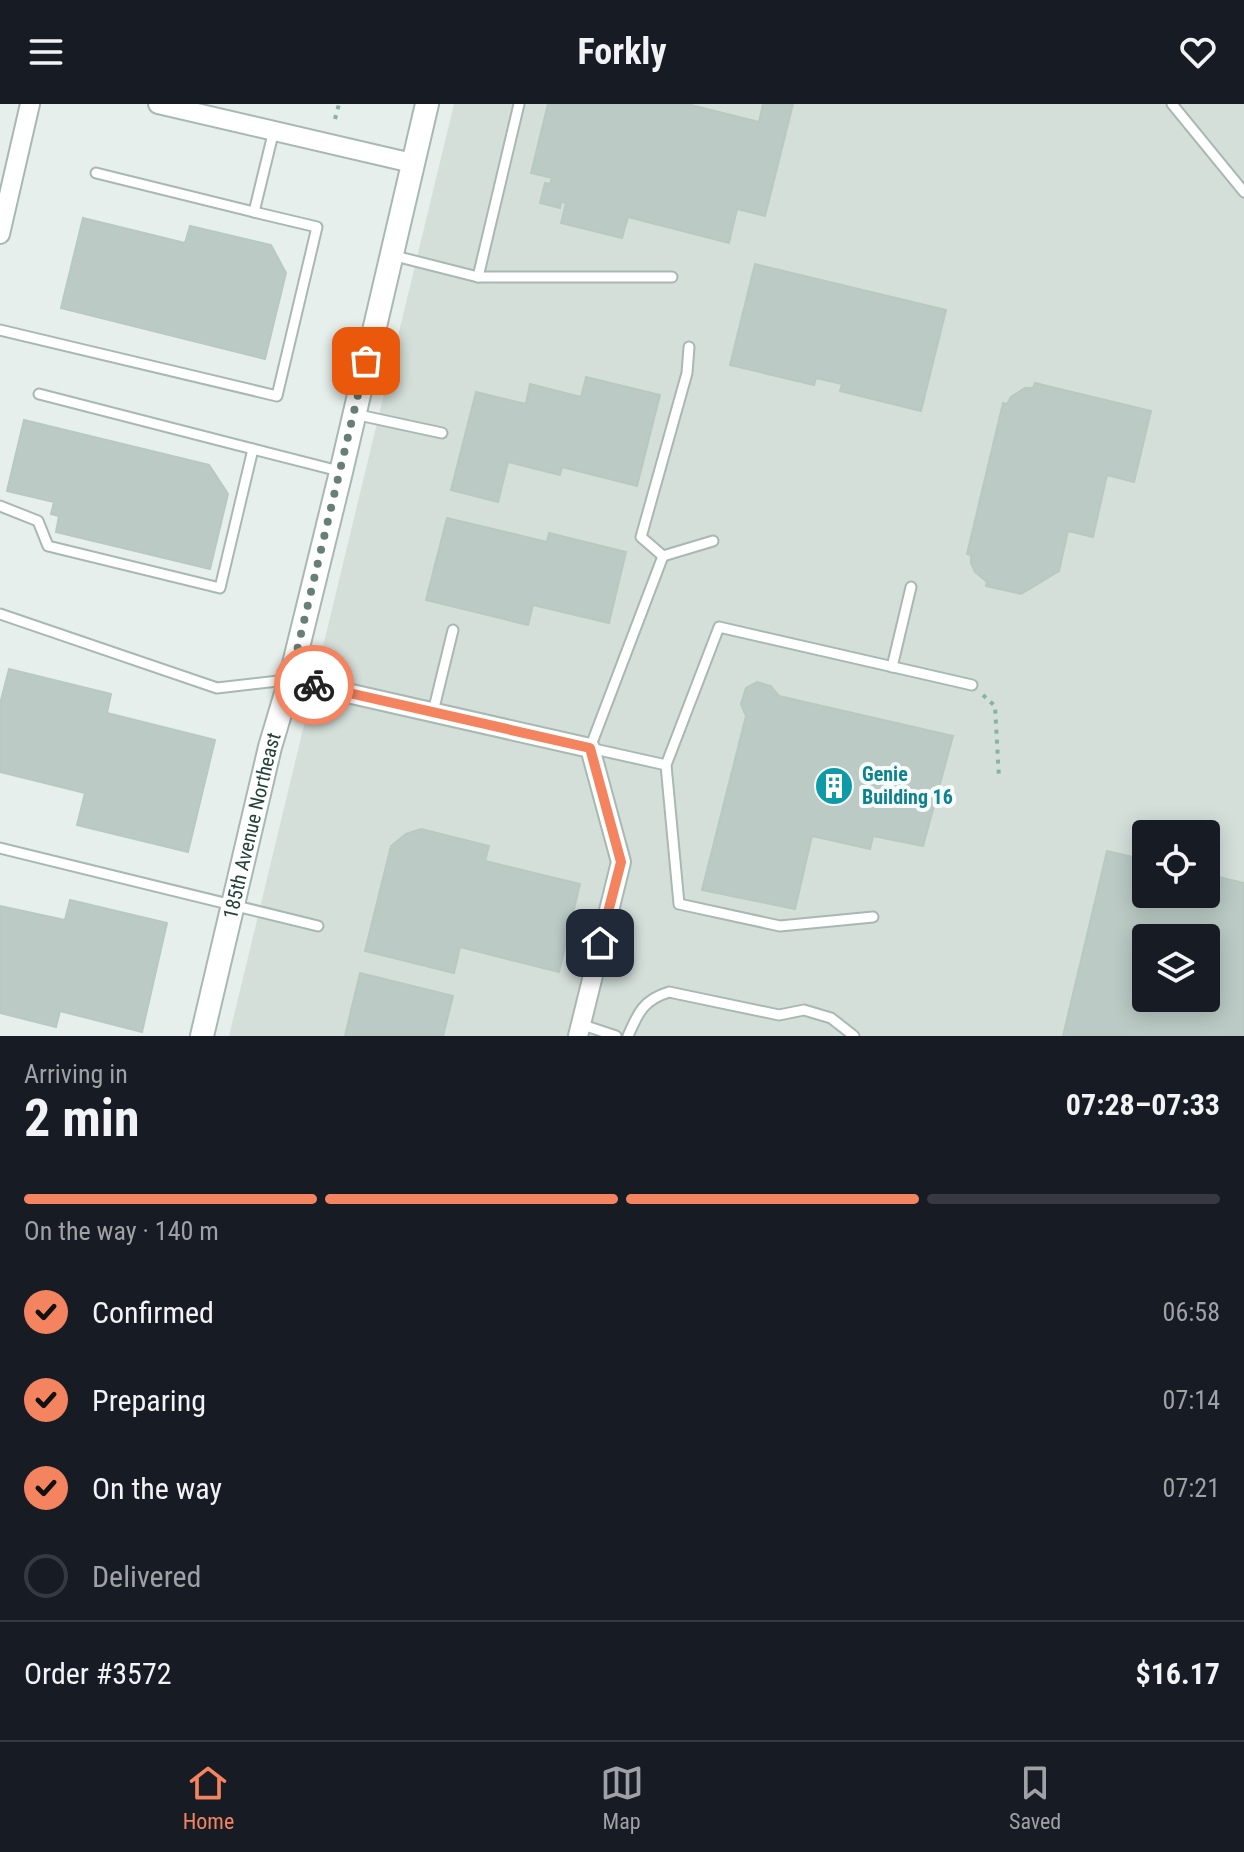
<!DOCTYPE html>
<meta charset="utf-8">
<style>
body{margin:0;font-family:"Roboto Condensed",sans-serif;background:#20242c;color:#f1f3f6;height:100vh;display:flex;flex-direction:column;font-size:30px;white-space:nowrap}
*{box-sizing:border-box;margin:0}
p{font-size:26px;color:#9ea1a6}
.icon{flex:none;width:44px;height:44px;fill:none;stroke:currentColor;stroke-width:2;stroke-linecap:round;stroke-linejoin:round}
.map{position:relative;height:932px;overflow:hidden}
.sheet{display:flex;flex-direction:column;background:#171b24;flex:1}
.sheet>*{flex:none}
.buttons{position:absolute;left:1132px;top:716px;display:grid;gap:16px}
.buttons a{display:grid;place-items:center;width:88px;height:88px;border-radius:8px;background:#171b24;box-shadow:0 4px 20px #0003;font-size:40px}
.pin{position:absolute;display:grid;place-items:center;width:68px;height:68px;color:#fff;margin:-34px;border-radius:16px;box-shadow:0 4px 12px #0006}
.courier{position:absolute;display:grid;place-items:center;width:80px;height:80px;margin:-40px;border:6px solid #f4845f;border-radius:50%;background:#fff;color:#222;box-shadow:0 2px 10px #0007}
.overview em{font-style:normal;font-weight:700}
.overview div{display:flex;flex-direction:column-reverse}
.overview{display:flex;align-items:center;justify-content:space-between;height:136px;padding:0 24px}
h1{font-size:52px;font-weight:700;line-height:60px}
.bar{display:grid;grid-template-columns:repeat(4,1fr);gap:12px 8px;align-content:center;height:96px;padding:0 24px}
.bar i{height:10px;border-radius:6px;background:#363941}
.bar .on{background:#f4845f}
.bar p{grid-column:span 4}
.line{display:flex;align-items:center;gap:20px;padding:0 24px;border-top:2px solid #363941}
.line div{flex:1}
ol{padding:0 24px;list-style:none}
li{display:flex;align-items:center;gap:24px;height:88px}
li p{margin-inline-start:auto}
li .icon{padding:8px;border-radius:50%;background:#f4845f;color:#111;stroke-width:4}
li:last-child{color:#9ea1a6}
li i{width:44px;height:44px;border:4px solid #363941;border-radius:50%}
header{display:flex;justify-content:space-between;align-items:center;height:104px;padding:0 24px;background:#171b24;font-size:36px;font-weight:700}
.menu{display:flex;justify-content:space-around;align-items:center;height:112px;border-top:2px solid #363941;background:#171b24;font-size:22px;color:#9ea1a6}
.menu a{display:grid;justify-items:center;gap:4px}
.menu .on{color:#f4845f}
.map>svg:first-child{display:block}
.built{fill:#d4dfda;fill-rule:evenodd}
.building{fill:#bbcac4;stroke:#b8c9c2;stroke-width:2;fill-rule:evenodd}
.lines{fill:none;stroke-linecap:round;stroke-linejoin:round}
.service-casing{stroke:#a8b8b2;stroke-width:13}
.minor-casing{stroke:#a8b8b2;stroke-width:22}
.tertiary-casing{stroke:#a8b8b2;stroke-width:26}
.path{stroke:#86b3a5;stroke-width:4;stroke-dasharray:4 6;stroke-linecap:butt}
.service{stroke:#fff;stroke-width:9}
.minor{stroke:#fff;stroke-width:18}
.tertiary{stroke:#fff;stroke-width:22}
.done{stroke:#687f78;stroke-width:8;stroke-dasharray:0 14.4}
.route{stroke:#f4845f;stroke-width:10}
.labels{text-anchor:middle;stroke-width:8;stroke-linejoin:round;paint-order:stroke}
.culture-label{font-size:20px;font-weight:bold;fill:#0d838f;stroke:#f7fbf9;text-anchor:start}
.street-label{font-size:20px;fill:#24423a;stroke:#f7fbf9}
</style>
<header><svg class="icon" aria-label="menu" viewBox="0 0 24 24"><path d="M4 6h16M4 12h16M4 18h16"/></svg>Forkly<svg class="icon" aria-label="heart" viewBox="0 0 24 24"><path d="M12 20l-8-8c-3-5 5-10 8-4 3-6 11-1 8 4z"/></svg></header>
<div class="map">
<svg width="1244" height="932" viewBox="0 0 1244 932">
<rect width="100%" height="100%" fill="#e6efeb"/>
<path class="built" d="M454 0H1244V932H229ZM1146 730H1206V790H1146ZM1146 834H1206V894H1146Z"/>
<g class="building">
<polygon points="548,0 687,0 759,18 763,0 793,0 765,112 737,105 729,139 628,113 622,134 561,119 566,99 561,98 560,104 540,99 545,79 550,80 552,74 531,69"/>
<polygon points="83,114 185,139 190,122 271,141 286,169 265,255 61,204"/>
<polygon points="755,160 946,206 921,307 840,287 842,280 816,274 814,281 730,261"/>
<polygon points="586,273 660,291 637,382 562,363 560,371 508,358 498,398 451,386 476,288 526,300 530,280 581,293"/>
<polygon points="1035,279 1151,307 1134,378 1107,371 1093,433 1068,427 1059,467 1021,490 986,482 987,478 975,468 971,459 971,451 967,450 1003,299 1007,300 1011,293 1025,284 1033,284"/>
<polygon points="24,316 209,361 228,390 210,465 56,428 59,412 51,410 54,398 7,387"/>
<polygon points="447,414 547,438 549,429 626,448 609,519 533,501 528,521 426,496"/>
<polygon points="9,565 111,590 107,609 215,636 188,748 77,721 85,689 0,668 0,600"/>
<polygon points="757,578 771,582 779,592 953,632 923,742 873,732 870,745 812,732 795,805 702,786 746,612 741,600 746,584"/>
<polygon points="421,725 489,742 485,757 580,780 559,868 460,843 454,869 365,847 391,742 406,730"/>
<path d="M1107 747 1146 756V790H1206V770L1244 779V932H1063ZM1146 834H1206V894H1146Z"/>
<polygon points="70,796 167,819 142,928 60,907 56,923 0,909 0,802 65,816"/>
<polygon points="360,869 453,892 443,932 345,932"/>
</g>
<g class="lines">
<g class="service-casing">
<g id="service">
<polyline points="1172,0 1244,88"/>
<polyline points="96,69 254,108 274,26"/>
<polyline points="391,151 478,173 519,0"/>
<polyline points="478,173 672,173"/>
<polyline points="0,226 277,292 317,123 254,108"/>
<polyline points="354,310 442,329"/>
<polyline points="253,345 339,367"/>
<polyline points="0,402 38,417 48,442 220,484 253,345 39,290"/>
<polyline points="663,452 590,644 666,661"/>
<polyline points="663,452 641,433 687,269 689,243"/>
<polyline points="663,452 713,437"/>
<polyline points="0,510 217,584 287,576"/>
<polyline points="892,563 911,483"/>
<polyline points="433,608 453,526"/>
<polyline points="0,744 318,822"/>
<polyline points="873,813 780,822 679,800 666,661 719,523 972,581"/>
<polyline points="580,920 616,932"/>
<path d="M628 932C638 909 643 896 669 888L779 911 804 906 831 914 854 932"/>
</g>
</g>
<g class="minor-casing">
<g id="minor">
<polyline points="158,0 412,59"/>
<polyline points="0,130 30,0"/>
<polyline points="290,576 590,644 621,758 578,932"/>
</g>
</g>
<g class="tertiary-casing">
<g id="tertiary">
<path id="s1" d="M202 932 270 643 290 576 341 368 427 0"/>
</g>
</g>
<g class="path">
<polyline points="335,15 339,0"/>
<polyline points="983,591 995,602 999,675"/>
</g>
<use href="#service" class="service"/>
<use href="#minor" class="minor"/>
<use href="#tertiary" class="tertiary"/>
</g>
<g class="lines">
<polyline class="done" points="314,581 290,576 366,257"/>
<polyline class="route" points="314,581 590,644 621,758 600,839"/>
</g>
<defs>
<g id="building-disc" transform="scale(2)"><circle r="9.5" fill="#0f9aa8" stroke="#f7fbf9"/><path d="M-4-6H4V6H1V3H-1V6H-4ZM-2.5-4.3h1.7v1.8h-1.7ZM.8-4.3h1.7v1.8H.8ZM-2.5-1h1.7V.8h-1.7ZM.8-1h1.7V.8H.8Z" fill="#fff"/></g>
</defs>
<g fill-rule="evenodd">
<use href="#building-disc" x="834" y="682"/>
</g>
<g class="labels">
<g class="culture-label">
<text x="862" y="677">Genie<tspan x="862" dy="23">Building 16</tspan></text>
</g>
<g class="street-label">
<text dy="7" stroke="none"><textPath href="#s1" startOffset="216">185th Avenue Northeast</textPath></text>
</g>
</g>
</svg>
<div class="buttons">
<a><svg class="icon" aria-label="locate" viewBox="0 0 24 24"><circle cx="12" cy="12" r="6"/><path d="M12 2v4M12 18v4M2 12h4M18 12h4"/></svg></a>
<a><svg class="icon" aria-label="layers" viewBox="0 0 24 24"><path d="M12 4l9 5-9 5-9-5zM3 14l9 5 9-5"/></svg></a>
</div>
<div class="pin" style="left:366px;top:257px;background:#ea580c"><svg class="icon" aria-label="bag" viewBox="0 0 24 24"><path d="M5 8h14l-1 12H6zM9 8a3 3 0 0 1 6 0"/></svg></div>
<div class="pin" style="left:600px;top:839px;background:#1f2937"><svg class="icon" aria-label="home" viewBox="0 0 24 24"><path d="M3 11l9-7 9 7M6 9v11h12V9"/></svg></div>
<div class="courier" style="left:314px;top:581px"><svg class="icon" aria-label="bike" viewBox="0 0 24 24"><circle cx="6" cy="16" r="4"/><circle cx="18" cy="16" r="4"/><path d="M6 16l4-8h5l3 8M10 8l3 8H6M13 5h3"/></svg></div>
</div>
<section class="sheet">
<div class="overview"><div><h1>2 min</h1><p>Arriving in</p></div><em>07:28–07:33</em></div>
<div class="bar"><i class="on"></i><i class="on"></i><i class="on"></i><i></i><p>On the way · 140 m</p></div>
<ol>
<li><svg class="icon" aria-label="check" viewBox="0 0 24 24"><path d="M5 12l5 5 9-10"/></svg>Confirmed<p>06:58</p></li>
<li><svg class="icon" aria-label="check" viewBox="0 0 24 24"><path d="M5 12l5 5 9-10"/></svg>Preparing<p>07:14</p></li>
<li><svg class="icon" aria-label="check" viewBox="0 0 24 24"><path d="M5 12l5 5 9-10"/></svg>On the way<p>07:21</p></li>
<li><i></i>Delivered</li>
</ol>
<div class="line" style="height:104px"><div>Order #3572</div><b>$16.17</b></div>
</section>
<nav class="menu">
<a class="on"><svg class="icon" aria-label="home" viewBox="0 0 24 24"><path d="M3 11l9-7 9 7M6 9v11h12V9"/></svg>Home</a>
<a><svg class="icon" aria-label="map" viewBox="0 0 24 24"><path d="M3 6l6-2 6 2 6-2v14l-6 2-6-2-6 2zM9 4v14M15 6v14"/></svg>Map</a>
<a><svg class="icon" aria-label="saved" viewBox="0 0 24 24"><path d="M7 4h10v16l-5-4-5 4z"/></svg>Saved</a>
</nav>
